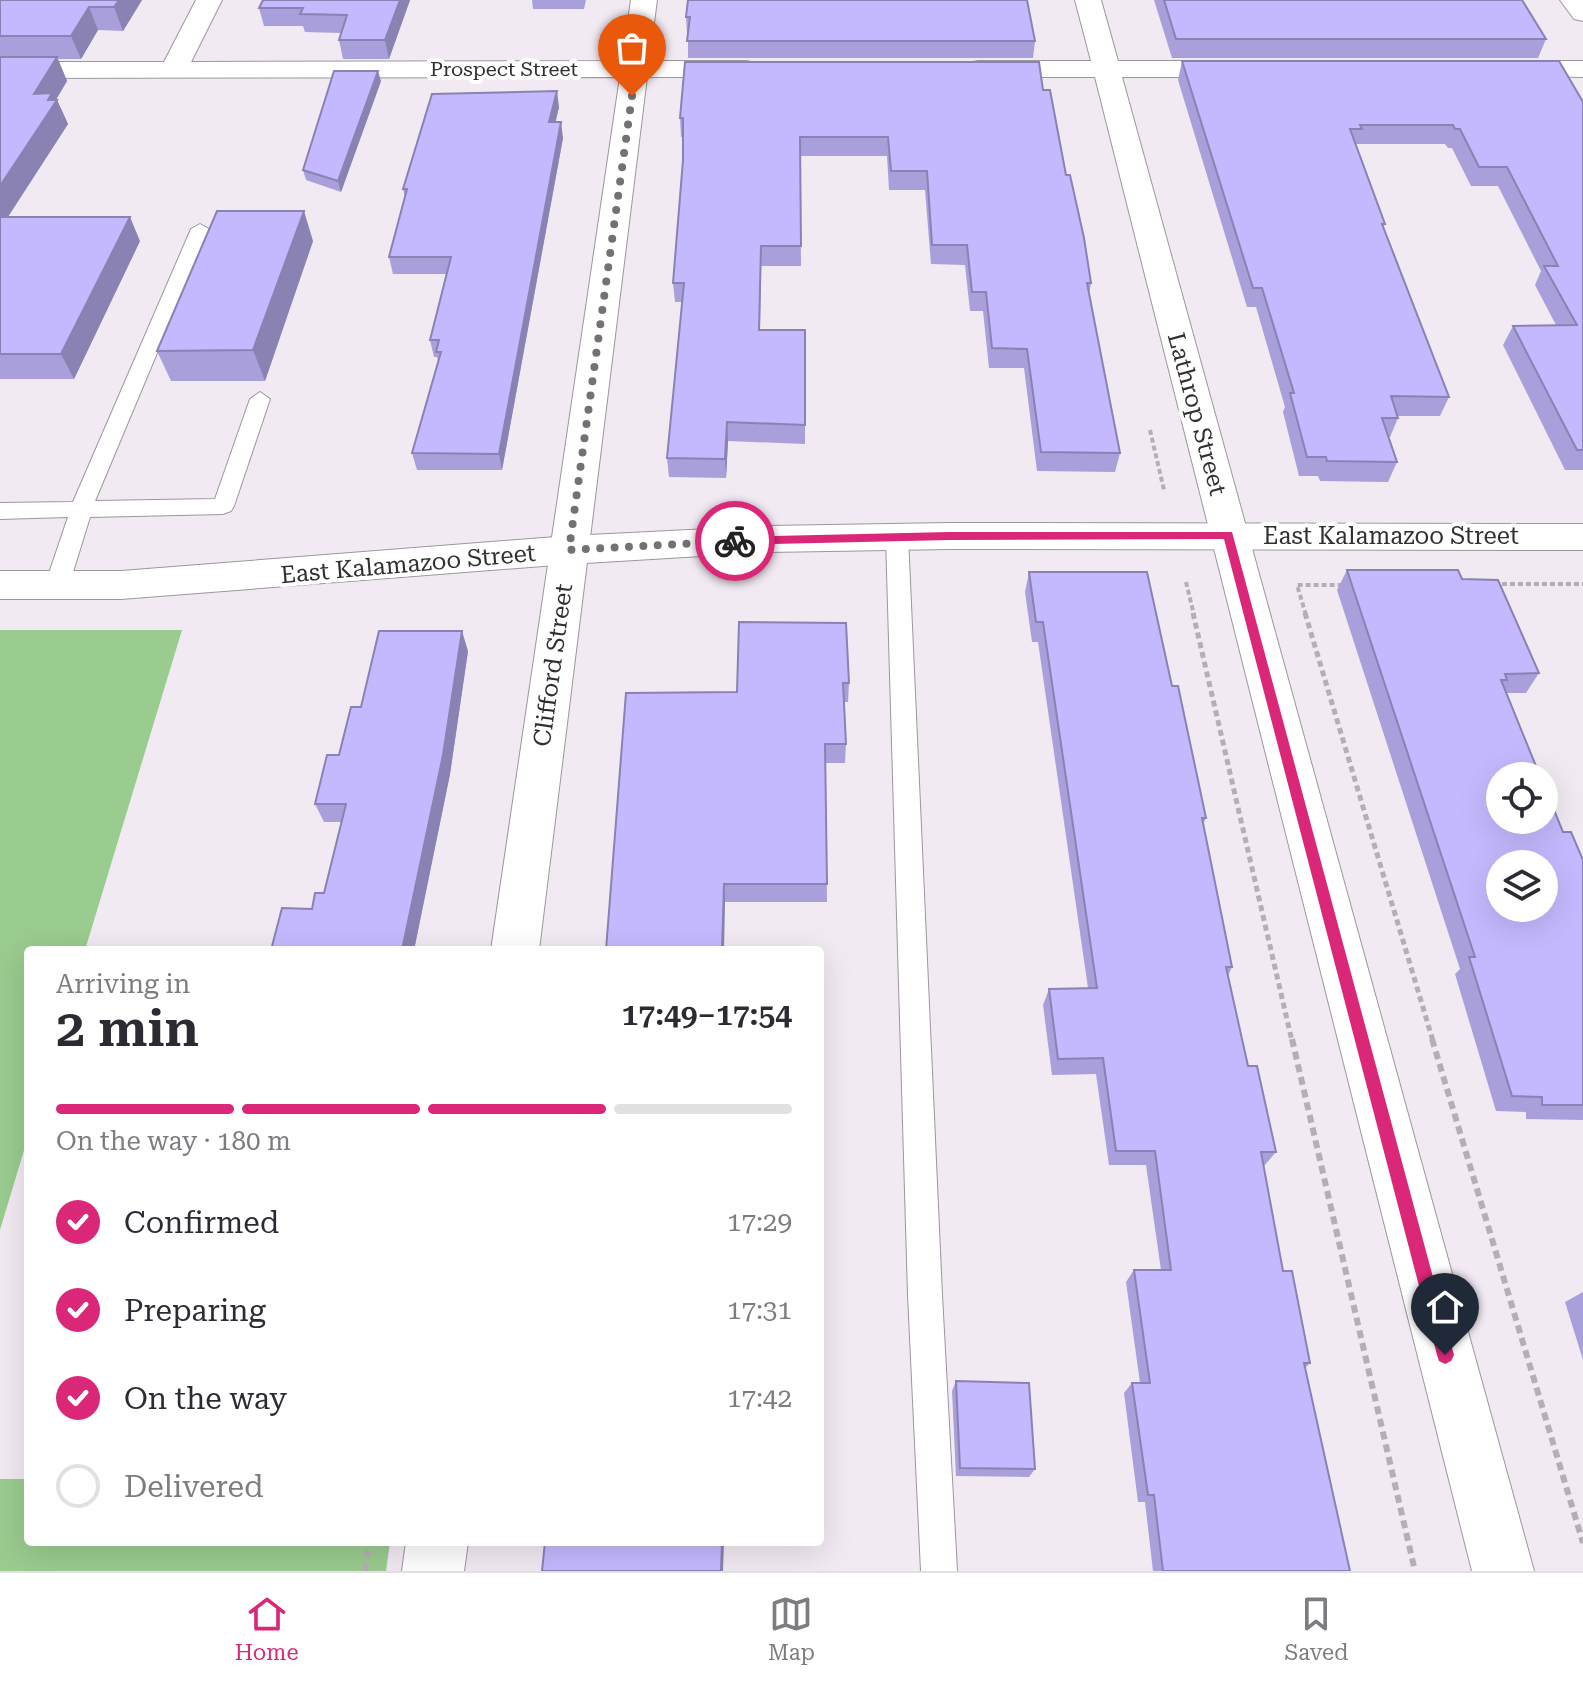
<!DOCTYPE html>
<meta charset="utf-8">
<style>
body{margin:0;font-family:"Roboto Serif",serif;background:#f7f7f7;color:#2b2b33;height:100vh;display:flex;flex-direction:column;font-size:30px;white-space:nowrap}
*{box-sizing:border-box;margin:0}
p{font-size:26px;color:#7c7c81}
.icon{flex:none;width:44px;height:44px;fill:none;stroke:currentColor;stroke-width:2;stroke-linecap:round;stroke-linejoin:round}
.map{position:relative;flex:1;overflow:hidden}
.details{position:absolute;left:24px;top:946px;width:800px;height:600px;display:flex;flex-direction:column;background:#fff;border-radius:8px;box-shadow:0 8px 32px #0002}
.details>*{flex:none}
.tools{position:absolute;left:1486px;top:762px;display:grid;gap:16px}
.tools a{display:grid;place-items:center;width:72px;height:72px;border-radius:50%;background:#fff;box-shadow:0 8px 32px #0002;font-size:40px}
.pin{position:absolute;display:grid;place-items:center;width:68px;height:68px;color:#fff;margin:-82px -34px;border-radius:50% 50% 50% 0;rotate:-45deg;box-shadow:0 0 8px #0007}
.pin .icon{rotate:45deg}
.courier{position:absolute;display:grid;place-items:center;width:80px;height:80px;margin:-40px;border:6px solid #db2777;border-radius:50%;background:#fff;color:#222;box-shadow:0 2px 10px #0007}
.overview em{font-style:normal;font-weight:600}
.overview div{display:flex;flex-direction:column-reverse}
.overview{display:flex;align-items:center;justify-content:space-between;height:136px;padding:0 32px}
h1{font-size:52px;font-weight:600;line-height:60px}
.bar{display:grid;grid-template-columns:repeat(4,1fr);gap:12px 8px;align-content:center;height:96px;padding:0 32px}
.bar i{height:10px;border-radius:6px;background:#e1e1e2}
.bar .active{background:#db2777}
.bar p{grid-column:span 4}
ol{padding:0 32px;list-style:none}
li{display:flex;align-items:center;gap:24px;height:88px}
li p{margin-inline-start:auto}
li .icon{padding:8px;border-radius:50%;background:#db2777;color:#fff;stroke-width:4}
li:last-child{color:#7c7c81}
li i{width:44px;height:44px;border:4px solid #e1e1e2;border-radius:50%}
.dock{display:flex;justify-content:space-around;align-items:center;height:112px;border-top:2px solid #e1e1e2;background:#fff;font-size:22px;color:#7c7c81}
.dock a{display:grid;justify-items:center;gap:4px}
.dock .active{color:#db2777}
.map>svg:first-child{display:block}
.green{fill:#9acb8f}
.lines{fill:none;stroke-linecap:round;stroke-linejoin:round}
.service-casing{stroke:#9d969e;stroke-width:2}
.minor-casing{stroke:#9d969e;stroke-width:2}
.tertiary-casing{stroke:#9d969e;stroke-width:2}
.path-far2{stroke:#b4aeb5;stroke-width:4;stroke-dasharray:5 3;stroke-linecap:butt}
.path-far1{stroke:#b4aeb5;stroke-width:5;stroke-dasharray:6 4;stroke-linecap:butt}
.path{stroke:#b4aeb5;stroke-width:6;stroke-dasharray:8 5;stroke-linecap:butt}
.service{fill:#fff;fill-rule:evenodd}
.minor{fill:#fff;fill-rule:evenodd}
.tertiary{fill:#fff;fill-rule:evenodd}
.wall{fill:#a99fda}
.shaded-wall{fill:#8982b2}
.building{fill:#c4b9fe;stroke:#8982b2;stroke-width:2;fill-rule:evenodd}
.route{fill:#db2777}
.done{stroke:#757076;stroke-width:8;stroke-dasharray:0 14.4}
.labels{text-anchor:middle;stroke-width:8;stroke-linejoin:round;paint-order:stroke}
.far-street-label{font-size:20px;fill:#322f32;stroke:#fff}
.street-label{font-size:24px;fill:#322f32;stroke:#fff}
</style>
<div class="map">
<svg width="1583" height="1571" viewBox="0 0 1583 1571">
<rect width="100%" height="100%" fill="#f2eaf3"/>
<g class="green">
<polygon points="0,630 182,630 85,950 28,950 28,1137 0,1230"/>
<polygon points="0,1479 28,1479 28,1542 390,1542 386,1571 0,1571"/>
</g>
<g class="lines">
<g class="service-casing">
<g id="service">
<polygon points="200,224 209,229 95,501 215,499 250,399 260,392 270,399 234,506 231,511 223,514 90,517 69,585 65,591 57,593 49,591 45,585 68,517 0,519 0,503 73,502 191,229"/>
<polygon points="897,529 905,531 908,537 942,1295 957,1571 921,1571 908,1295 886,537 889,531"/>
</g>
</g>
<g class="minor-casing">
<g id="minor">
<polygon points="196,0 222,0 191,62 622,61 631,0 657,0 649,61 746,61 756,63 760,69 756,75 746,77 647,77 539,950 491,950 620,77 0,78 0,62 164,62"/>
<polygon points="1075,0 1101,0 1118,61 1242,61 1252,63 1256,69 1252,75 1242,77 1122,77 1534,1571 1472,1571 1095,77 978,77 968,75 964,69 968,63 978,61 1091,61"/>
<polygon points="1560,0 1583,0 1583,21 1574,19"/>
<polygon points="1502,61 1583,61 1583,77 1492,75 1488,69 1492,63"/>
<polygon points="406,1542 468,1542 464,1571 402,1571"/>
</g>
</g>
<g class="tertiary-casing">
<polygon id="tertiary" points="950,523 1583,524 1583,550 950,549 768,552 569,564 121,599 0,599 0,571 121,571 569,536 768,526"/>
</g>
<g class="path-far2">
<polyline points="1150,430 1164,490"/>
<polyline points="1186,582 1194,615"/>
<polyline points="1494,584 1583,584"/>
<polyline points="1306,615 1297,585 1344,585"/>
</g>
<g class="path-far1">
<polyline points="1193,613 1292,1041"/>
<polyline points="1305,613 1433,1041"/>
</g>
<g class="path">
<polyline points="1292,1039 1415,1571"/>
<polyline points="1432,1039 1583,1543"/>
<polyline points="365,1571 369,1542"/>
</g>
<use href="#service" class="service"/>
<use href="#minor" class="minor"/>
<use href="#tertiary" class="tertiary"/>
</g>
<g class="wall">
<polygon points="0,0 142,0 123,31 98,30 81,59 58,59 67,81 56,100 57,100 68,124 8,217 140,241 74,379 0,379"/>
<polygon points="263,0 410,0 389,59 343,59 339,40 341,33 305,32 303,26 264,26 259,8"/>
<polygon points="532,0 586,0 584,9 533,9"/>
<polygon points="1154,0 1522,0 1546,39 1538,58 1172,58"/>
<polygon points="686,17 1035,41 1033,58 688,58 688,33 687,33"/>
<polygon points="1182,61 1583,102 1583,470 1565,470 1503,345 1513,326 1556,325 1535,285 1541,271 1498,186 1471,186 1452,148 1448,148 1445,144 1356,144 1356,146 1385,224 1383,228 1449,397 1440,416 1397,416 1398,418 1390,437 1388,437 1397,462 1388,482 1320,481 1318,476 1299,476 1283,412 1285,407 1256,307 1247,307 1178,80"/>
<polygon points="381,81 341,192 306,180 303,170"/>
<polygon points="1043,90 1066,175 1091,283 1089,295 1120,453 1115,472 1037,471 1024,368 989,368 983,311 970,311 965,265 931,264 925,190 889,190 887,156 800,156 801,266 761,266 760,330 805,330 805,444 728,441 726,478 669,477 667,458 682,302 675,302 673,283 683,160 683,137 681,137 680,118"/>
<polygon points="559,107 555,122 563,138 502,470 417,470 412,453 438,361 437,357 434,357 430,340 446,274 393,274 389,257 405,197 403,189"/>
<polygon points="313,241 265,381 171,381 157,351"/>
<polygon points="1347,570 1462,579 1539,673 1526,693 1506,693 1563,832 1583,860 1583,1120 1526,1119 1526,1112 1496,1111 1455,974 1460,969 1337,590"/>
<polygon points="1029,572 1172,686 1206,818 1203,824 1232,967 1228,976 1248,1066 1276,1152 1264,1166 1283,1271 1310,1363 1305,1368 1350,1571 1153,1571 1145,1502 1138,1502 1124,1393 1132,1383 1140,1383 1126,1282 1134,1270 1161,1270 1146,1165 1109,1165 1096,1074 1052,1075 1043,1005 1049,989 1088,988 1038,642 1032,642 1025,592"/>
<polygon points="468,651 450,774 414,950 271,950 312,909 324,893 342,822 324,822 315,804 361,707"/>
<polygon points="849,683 848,702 844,702 846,744 845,763 825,763 827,902 725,902 606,950 737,692"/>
<polygon points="1583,1292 1583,1360 1565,1302"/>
<polygon points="956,1381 1035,1469 1029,1477 956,1476 952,1391"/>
</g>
<g class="shaded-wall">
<polygon points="119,0 142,0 123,31 114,7"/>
<polygon points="400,0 410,0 389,59 385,40"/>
<polygon points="89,7 98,30 81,59 71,36"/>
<polygon points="57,57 67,81 55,101 57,100 68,124 0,229 0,186 34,94"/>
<polygon points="378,71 381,81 341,192 338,181"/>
<polygon points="557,91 559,107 552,138 549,122"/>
<polygon points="561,122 563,138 502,470 499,454"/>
<polygon points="304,211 313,241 265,381 253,350"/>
<polygon points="130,217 140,241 74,379 61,354"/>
<polygon points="727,422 728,441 726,478 725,459"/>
<polygon points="462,631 468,651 450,774 414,950 402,950"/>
<polygon points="724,884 725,902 724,950 722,950"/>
<polygon points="722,1542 724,1542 723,1571 721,1571"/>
</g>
<g class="building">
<polygon points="0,0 119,0 114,7 89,7 71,36 0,36"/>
<polygon points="263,0 400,0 385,40 339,40 347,15 300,14 303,8 259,8"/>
<polygon points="688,0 1027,0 1035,41 687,41 690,17 686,17"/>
<polygon points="1164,0 1522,0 1546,39 1176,39"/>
<polygon points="0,57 57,57 34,94 52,93 48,100 57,100 0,186"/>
<polygon points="1182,61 1559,61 1583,102 1583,450 1577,450 1513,326 1577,325 1544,266 1558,266 1507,167 1479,167 1460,129 1455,129 1453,125 1360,125 1362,129 1350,129 1385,224 1382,224 1449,397 1391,396 1398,418 1382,418 1397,462 1327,461 1326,457 1307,457 1290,393 1294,393 1262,288 1253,288"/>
<polygon points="685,62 1039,62 1043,90 1050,90 1066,175 1070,175 1084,238 1091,283 1087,283 1120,453 1041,452 1027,349 992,348 986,292 972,292 967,245 932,245 927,171 891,171 888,137 800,137 801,246 761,246 759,330 805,330 805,425 727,422 725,459 667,458 684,283 673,283 683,160 683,118 680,118"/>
<polygon points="334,71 378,71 338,181 303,170"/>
<polygon points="557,91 549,122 561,122 499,454 412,453 441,352 436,352 439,340 430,340 451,257 389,257 407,189 403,189 432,94"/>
<polygon points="217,211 304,211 253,350 157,351"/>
<polygon points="0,217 130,217 61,354 0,354"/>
<path d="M1347 570H1458L1462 579 1498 580 1539 673 1505 674 1507 680H1501L1540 776H1500V820H1544V785L1563 832H1571L1583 860V1105H1542V1097L1512 1096 1469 957H1475ZM1500 864H1544V908H1500Z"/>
<polygon points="1029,572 1147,572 1172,686 1178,686 1206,818 1202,818 1232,967 1226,967 1248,1066 1257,1066 1276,1152 1261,1152 1283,1271 1292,1271 1310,1363 1304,1363 1350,1571 1163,1571 1154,1495 1148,1495 1132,1383 1150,1383 1134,1270 1171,1270 1155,1151 1116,1151 1103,1058 1058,1059 1049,989 1097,988 1043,622 1036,622"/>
<polygon points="739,622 846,623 849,683 843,683 846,744 825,744 827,884 724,884 722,950 606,950 626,693 737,692"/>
<polygon points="379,631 462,631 443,755 402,950 271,950 282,908 312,909 315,893 324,893 346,804 315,804 327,755 339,755 351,707 361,707"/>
<polygon points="956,1381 1029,1383 1035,1469 960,1468"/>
<polygon points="545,1542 722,1542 721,1571 542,1571"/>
</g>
<polygon class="route" points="950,532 1232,532 1454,1355 1451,1361 1445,1364 1439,1361 1437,1355 1224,539 950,540 735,545 729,541 735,537"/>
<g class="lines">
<polyline class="done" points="632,96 569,550 735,541"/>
</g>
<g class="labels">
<g class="far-street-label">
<text x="504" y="76">Prospect Street</text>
</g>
<g class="street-label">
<text transform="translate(1197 414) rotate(75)" y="8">Lathrop Street</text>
<text x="1391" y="544">East Kalamazoo Street</text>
<text transform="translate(408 564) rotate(-5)" y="8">East Kalamazoo Street</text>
<text transform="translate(553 665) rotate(-82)" y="8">Clifford Street</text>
</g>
</g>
</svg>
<div class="tools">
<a><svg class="icon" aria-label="locate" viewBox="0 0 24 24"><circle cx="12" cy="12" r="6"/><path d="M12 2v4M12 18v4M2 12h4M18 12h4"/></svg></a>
<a><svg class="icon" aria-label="layers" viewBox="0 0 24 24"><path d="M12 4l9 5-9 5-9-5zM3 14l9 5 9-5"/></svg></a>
</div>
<div class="pin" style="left:632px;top:96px;background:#ea580c"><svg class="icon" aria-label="bag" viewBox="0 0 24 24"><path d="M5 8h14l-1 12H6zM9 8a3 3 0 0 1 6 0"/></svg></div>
<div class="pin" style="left:1445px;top:1355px;background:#1f2937"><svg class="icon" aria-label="home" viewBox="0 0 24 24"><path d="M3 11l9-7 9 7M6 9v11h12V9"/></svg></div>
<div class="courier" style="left:735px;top:541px"><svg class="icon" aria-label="bike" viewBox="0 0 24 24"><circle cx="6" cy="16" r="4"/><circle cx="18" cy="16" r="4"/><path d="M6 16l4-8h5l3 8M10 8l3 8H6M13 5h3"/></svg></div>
<section class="details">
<div class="overview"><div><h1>2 min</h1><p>Arriving in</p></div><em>17:49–17:54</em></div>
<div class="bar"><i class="active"></i><i class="active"></i><i class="active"></i><i></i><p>On the way · 180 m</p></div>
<ol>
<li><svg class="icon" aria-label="check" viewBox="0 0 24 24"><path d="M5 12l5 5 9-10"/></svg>Confirmed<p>17:29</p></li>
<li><svg class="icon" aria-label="check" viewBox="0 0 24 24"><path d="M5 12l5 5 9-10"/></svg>Preparing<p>17:31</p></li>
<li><svg class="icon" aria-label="check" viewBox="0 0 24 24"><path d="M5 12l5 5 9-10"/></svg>On the way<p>17:42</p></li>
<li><i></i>Delivered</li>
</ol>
</section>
</div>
<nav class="dock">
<a class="active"><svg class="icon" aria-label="home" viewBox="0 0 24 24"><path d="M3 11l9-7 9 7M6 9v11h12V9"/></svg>Home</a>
<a><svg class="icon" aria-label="map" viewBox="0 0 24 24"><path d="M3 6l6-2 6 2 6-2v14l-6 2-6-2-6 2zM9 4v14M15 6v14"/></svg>Map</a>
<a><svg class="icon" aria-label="saved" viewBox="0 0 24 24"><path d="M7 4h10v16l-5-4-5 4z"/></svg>Saved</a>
</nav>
